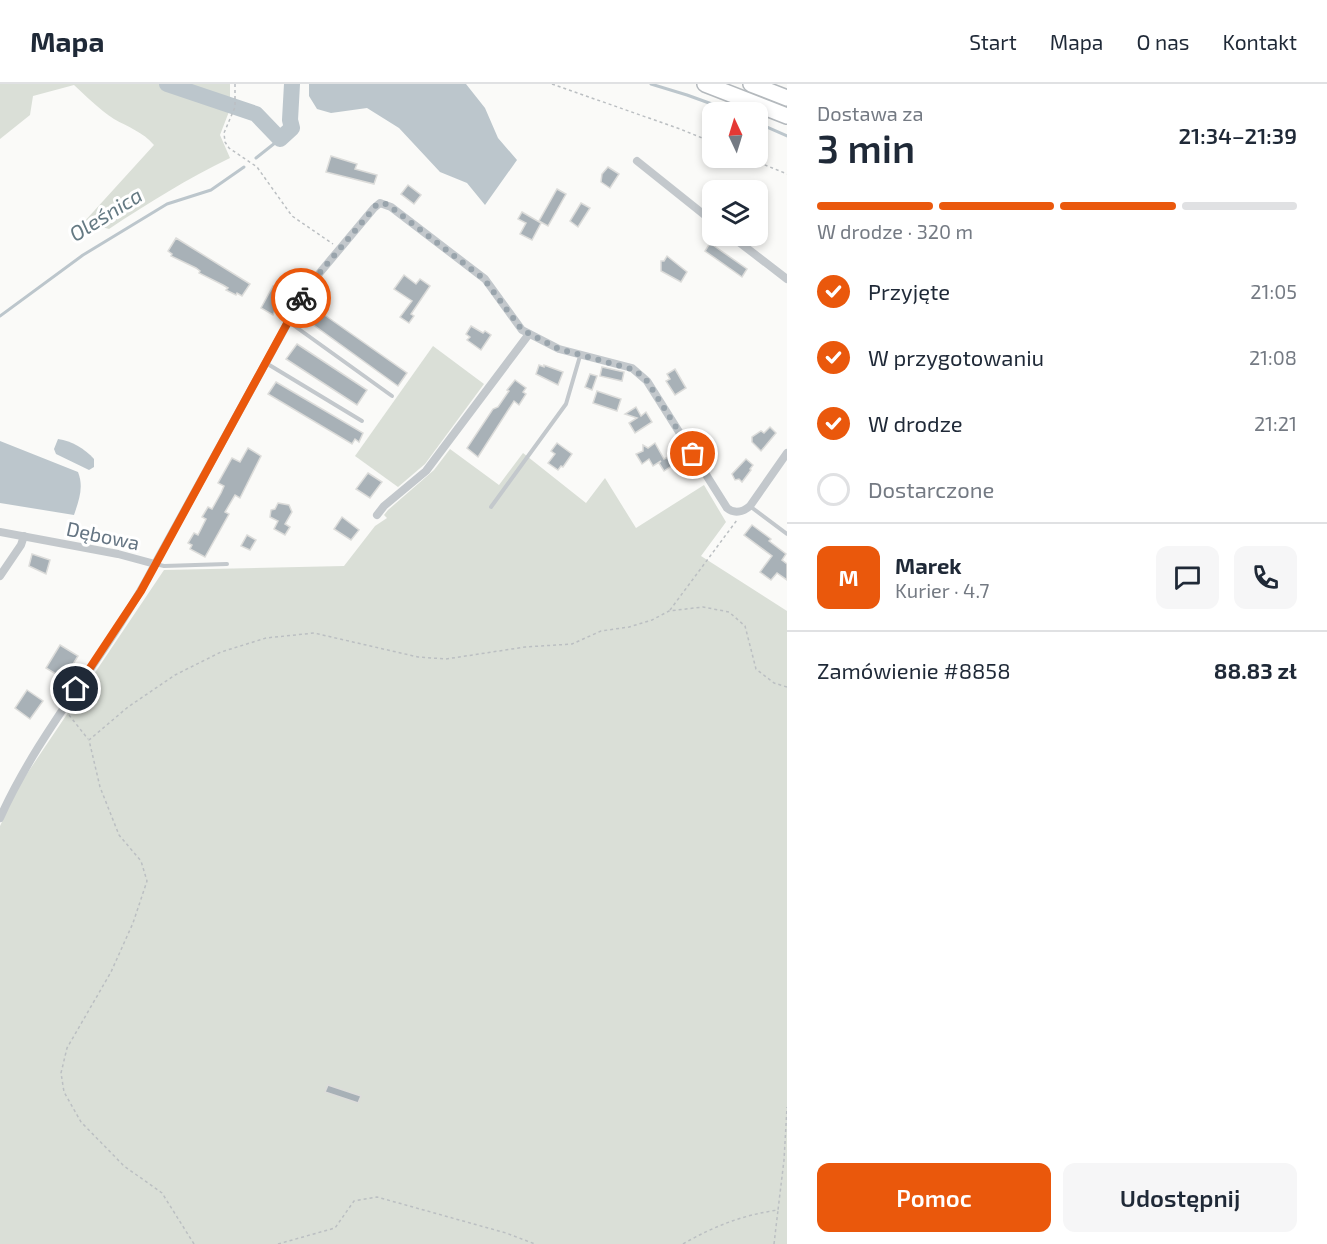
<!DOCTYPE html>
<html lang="pl">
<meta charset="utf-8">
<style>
body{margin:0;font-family:"Exo 2",sans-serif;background:#f6f6f7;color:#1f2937;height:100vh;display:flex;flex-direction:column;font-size:22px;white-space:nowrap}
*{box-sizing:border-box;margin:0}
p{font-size:20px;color:#747a83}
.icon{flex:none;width:33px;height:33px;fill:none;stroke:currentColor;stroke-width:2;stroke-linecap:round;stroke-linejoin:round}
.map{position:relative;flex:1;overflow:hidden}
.side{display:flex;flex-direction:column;background:#fff;width:540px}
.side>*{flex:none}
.needle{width:39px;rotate:356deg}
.fabs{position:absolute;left:702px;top:18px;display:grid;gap:12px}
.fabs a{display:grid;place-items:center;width:66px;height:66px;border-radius:12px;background:#fff;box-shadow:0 3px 9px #0003;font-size:30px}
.pin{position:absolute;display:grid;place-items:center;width:51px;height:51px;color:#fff;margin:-26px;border:3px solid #fff;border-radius:50%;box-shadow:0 2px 6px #0007}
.courier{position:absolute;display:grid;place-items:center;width:60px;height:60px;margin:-30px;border:4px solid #ea580c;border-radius:50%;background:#fff;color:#222;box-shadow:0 2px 8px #0007}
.overview em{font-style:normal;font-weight:600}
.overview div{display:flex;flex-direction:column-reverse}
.overview{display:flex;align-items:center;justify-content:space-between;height:102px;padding:0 30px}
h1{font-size:39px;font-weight:600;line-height:45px}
.bar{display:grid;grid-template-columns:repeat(4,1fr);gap:9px 6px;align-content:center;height:72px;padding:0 30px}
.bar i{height:8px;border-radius:4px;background:#e0e1e3}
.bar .on{background:#ea580c}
.bar p{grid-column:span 4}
.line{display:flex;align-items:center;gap:15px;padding:0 30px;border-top:2px solid #e0e1e3}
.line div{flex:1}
.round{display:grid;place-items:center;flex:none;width:63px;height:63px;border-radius:12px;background:#f6f6f7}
ol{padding:0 30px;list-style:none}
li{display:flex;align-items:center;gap:18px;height:66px}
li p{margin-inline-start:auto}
li .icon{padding:6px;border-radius:50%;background:#ea580c;color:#fff;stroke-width:4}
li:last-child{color:#747a83}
li i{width:33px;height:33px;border:3px solid #e0e1e3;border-radius:50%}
.primary-button{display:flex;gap:12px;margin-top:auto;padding:12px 30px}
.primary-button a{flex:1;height:69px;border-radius:12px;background:#ea580c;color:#fff;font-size:24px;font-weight:600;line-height:69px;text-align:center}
.primary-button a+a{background:#f6f6f7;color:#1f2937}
header{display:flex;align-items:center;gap:36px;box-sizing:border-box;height:84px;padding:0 30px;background:#fff;border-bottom:2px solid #e0e1e3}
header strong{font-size:28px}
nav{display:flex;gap:33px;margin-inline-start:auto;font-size:21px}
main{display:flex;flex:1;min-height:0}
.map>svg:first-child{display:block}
.green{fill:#dadfd7}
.water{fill:#bcc6cc}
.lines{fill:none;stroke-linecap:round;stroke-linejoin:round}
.stream{stroke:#bcc6cc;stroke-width:3}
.river{stroke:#bcc6cc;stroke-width:16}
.building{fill:#a8b1b7;stroke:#dcdcda;stroke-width:1.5}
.highway-casing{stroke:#b4b9bd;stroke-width:18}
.path{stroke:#bbbfc2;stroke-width:1.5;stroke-dasharray:3 3;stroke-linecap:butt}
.lane{stroke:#c3c8cc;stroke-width:4}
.street{stroke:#c3c8cc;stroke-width:8}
.highway{stroke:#fff;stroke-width:15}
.done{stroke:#99a4ac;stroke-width:6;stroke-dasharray:0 10.8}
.route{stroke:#ea580c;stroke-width:8}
.labels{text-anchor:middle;stroke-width:6;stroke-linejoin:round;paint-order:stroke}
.street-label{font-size:20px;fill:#657583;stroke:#fff}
.water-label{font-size:21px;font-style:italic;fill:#657a83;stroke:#fff}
</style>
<header>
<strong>Mapa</strong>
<nav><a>Start</a><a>Mapa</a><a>O nas</a><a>Kontakt</a></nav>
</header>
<main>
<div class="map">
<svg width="787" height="1160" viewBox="0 0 787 1160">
<rect width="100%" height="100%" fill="#fafaf8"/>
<g class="green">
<path d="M0 0H230V25L220 51 230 74C187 95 148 119 109 145L84 138 154 61C143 48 128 43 114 35 99 25 87 13 74 1L33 12 30 31 0 55Z"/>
<polygon points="433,262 484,300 425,380 398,403 355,372"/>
<polygon points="450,365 499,401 523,369 586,419 605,394 636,444 704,401 726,438 701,472 787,527 787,1160 0,1160 0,742 18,703 164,486 344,482 375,442 387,434 384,431 388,426 434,386"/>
</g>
<g class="water">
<polygon points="309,0 466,0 485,24 498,54 517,76 485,121 467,99 440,88 399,44 367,24 331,29 317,25 309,12"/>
<path d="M58 355C72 357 85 365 94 375V383L89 386 56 370 54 365Z"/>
<path d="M0 357 78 388C84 403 79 416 74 431L0 419Z"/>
</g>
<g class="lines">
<g class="stream">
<polyline points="651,0 687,11 734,28"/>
<polyline points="758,39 787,52"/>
<polyline points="256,74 280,55"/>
<polyline points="0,232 83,171 167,120 211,106 244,83"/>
</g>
<polyline class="river" points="167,0 256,30 280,55 292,44 290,36 292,0"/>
</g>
<g class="building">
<polygon points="331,72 357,80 355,85 377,91 374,100 326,88"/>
<polygon points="608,83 619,90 610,104 601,98 602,90"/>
<polygon points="408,101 421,111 414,120 401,110"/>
<polygon points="557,105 566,110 548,142 539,137"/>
<polygon points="581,119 590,124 578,143 570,137"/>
<polygon points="522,128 541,139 532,156 520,150 526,139 518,135"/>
<polygon points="176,154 250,200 242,212 237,209 236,211 226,206 228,204 223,201 199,189 200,187 196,184 171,172 172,170 168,167"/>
<polygon points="710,159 747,185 742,193 705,167"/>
<polygon points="667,172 687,188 681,198 661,187 661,177 664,177"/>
<polygon points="404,191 416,200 420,195 430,202 411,230 414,232 409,239 400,233 412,217 394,205"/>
<polygon points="273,202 283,208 273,231 261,224"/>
<polygon points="316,225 407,289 398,302 308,237"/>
<polygon points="471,242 483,249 485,247 491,251 481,266 467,256 470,253 466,250"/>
<polygon points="297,260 367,306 357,321 286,275"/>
<polygon points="539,281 544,283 544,281 563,288 558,301 536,290"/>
<polygon points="602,283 624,288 622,297 600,292"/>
<polygon points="675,285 686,304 675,311 666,297 670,295 667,290"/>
<polygon points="590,290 597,292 592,306 585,303"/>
<polygon points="515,296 526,304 523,308 526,310 519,321 514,317 478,373 467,364 493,325 498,323 509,307 507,306"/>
<polygon points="276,298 363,349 359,358 355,355 352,360 268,310"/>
<polygon points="597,307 621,315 617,327 593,319"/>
<polygon points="636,323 641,332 646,328 652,338 635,349 629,339 637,334 625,330"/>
<polygon points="770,343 776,349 761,367 752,358 752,353 761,347 764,349"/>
<polygon points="557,359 572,370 563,383 561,382 558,386 548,379 555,370 551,367"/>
<polygon points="655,359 664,375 668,373 673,381 664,387 659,379 661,377 653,382 649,375 642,380 636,370 643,367 643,361 648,364"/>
<polygon points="248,364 261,372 240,414 235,411 225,428 229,430 205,473 190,465 192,461 188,459 194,449 198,451 206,435 202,433 208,423 212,425 221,409 224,402 218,399 232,374 240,378"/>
<polygon points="746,375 753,381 750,385 751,386 742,398 739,395 735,396 732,390"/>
<polygon points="368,389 382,398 370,414 356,405"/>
<polygon points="278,419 289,421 292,428 285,440 290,443 285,451 274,445 278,437 270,433 271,426 275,425"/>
<polygon points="342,433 359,446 351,456 334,445"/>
<polygon points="752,441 771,455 769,457 786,470 782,476 787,480 787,496 777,489 771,496 760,488 772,472 744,451"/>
<polygon points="247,451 256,456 250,466 241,462"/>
<polygon points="32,470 50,476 46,490 29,482"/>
<polygon points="60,561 78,572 64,595 46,584"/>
<polygon points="27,606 43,617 30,635 15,624"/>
<polygon points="328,1001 361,1012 358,1019 325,1008"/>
</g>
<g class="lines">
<g class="highway-casing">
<g id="highway">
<polyline points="705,0 787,32"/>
<polyline points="751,0 787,14"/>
</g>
</g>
<g class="path">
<polyline points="235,0 235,23 224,49 225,58 229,64 257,83 292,132 333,160"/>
<polyline points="552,0 680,45 712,58"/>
<polyline points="748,74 787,90"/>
<polyline points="670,526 737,436"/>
<polyline points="69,631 88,655"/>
<polyline points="194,1160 162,1109 124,1082 81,1038 64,1008 61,989 67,964 111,888 133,839 147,797 141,777 119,751 100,703 89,656 128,623 175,591 221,568 266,554 314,549 418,573 446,575 525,563 572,560 601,547 629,543 652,536 669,527 703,523 729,528 745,542 756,585 774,599 787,603"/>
<polyline points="278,1160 335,1144 354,1117 377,1113 506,1149 535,1160"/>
<path d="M683 1160C714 1142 743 1131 778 1126L784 1076 787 1023"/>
<polyline points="774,1160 778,1126"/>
</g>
<g class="lane">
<polyline points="289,238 392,312"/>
<polyline points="266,279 362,337"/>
<polyline points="491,423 566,320 580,272"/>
<polyline points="751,423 787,450"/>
<polyline points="155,480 164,482 227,480"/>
</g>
<g class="street">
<polyline points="637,77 712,137"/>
<polyline points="731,152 787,195"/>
<polyline points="377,431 384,422 426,387 529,250"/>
<path d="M0 448 118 470 155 480C110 568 41 643 0 734"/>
<path d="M155 480 307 204 374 124 380 119 391 123 485 195 522 246 559 265 632 284 647 297 727 424C734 430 743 428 750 422L787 369"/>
<polyline points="0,492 21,461 24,452"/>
</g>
<use href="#highway" class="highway"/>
</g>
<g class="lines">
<polyline class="done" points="301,214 307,204 374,124 377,120 387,120 484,195 522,246 559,265 635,286 647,297 693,370"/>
<polyline class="route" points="76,605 141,507 301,214"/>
</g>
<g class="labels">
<g class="street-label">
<text transform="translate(103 452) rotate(12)" y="7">Dębowa</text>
</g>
<g class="water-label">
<text transform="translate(106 131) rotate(-32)" y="7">Oleśnica</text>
</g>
</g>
</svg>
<div class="fabs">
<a><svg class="needle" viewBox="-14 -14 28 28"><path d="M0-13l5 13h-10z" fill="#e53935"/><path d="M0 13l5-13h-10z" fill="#747a83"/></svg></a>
<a><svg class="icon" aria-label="layers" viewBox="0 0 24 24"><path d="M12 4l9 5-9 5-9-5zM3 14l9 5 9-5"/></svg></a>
</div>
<div class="pin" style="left:693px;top:370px;background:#ea580c"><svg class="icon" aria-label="bag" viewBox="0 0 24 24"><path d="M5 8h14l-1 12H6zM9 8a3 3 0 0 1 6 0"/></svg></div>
<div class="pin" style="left:76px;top:605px;background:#1f2937"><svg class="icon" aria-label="home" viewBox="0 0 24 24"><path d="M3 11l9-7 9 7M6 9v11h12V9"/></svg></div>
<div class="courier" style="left:301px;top:214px"><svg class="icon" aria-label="bike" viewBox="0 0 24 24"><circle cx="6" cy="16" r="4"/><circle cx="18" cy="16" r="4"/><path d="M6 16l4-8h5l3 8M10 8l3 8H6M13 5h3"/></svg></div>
</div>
<section class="side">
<div class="overview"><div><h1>3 min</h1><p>Dostawa za</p></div><em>21:34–21:39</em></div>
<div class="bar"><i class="on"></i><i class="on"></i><i class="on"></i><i></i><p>W drodze · 320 m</p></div>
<ol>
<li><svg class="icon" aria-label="check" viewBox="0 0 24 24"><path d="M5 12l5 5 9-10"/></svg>Przyjęte<p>21:05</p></li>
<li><svg class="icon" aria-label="check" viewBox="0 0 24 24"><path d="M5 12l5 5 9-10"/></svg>W przygotowaniu<p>21:08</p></li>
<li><svg class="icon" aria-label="check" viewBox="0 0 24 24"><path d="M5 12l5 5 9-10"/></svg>W drodze<p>21:21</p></li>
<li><i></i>Dostarczone</li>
</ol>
<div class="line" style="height:108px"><b class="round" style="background:#ea580c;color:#fff">M</b><div><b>Marek</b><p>Kurier · 4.7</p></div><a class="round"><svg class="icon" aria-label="chat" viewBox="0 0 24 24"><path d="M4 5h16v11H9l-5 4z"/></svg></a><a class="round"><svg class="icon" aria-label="phone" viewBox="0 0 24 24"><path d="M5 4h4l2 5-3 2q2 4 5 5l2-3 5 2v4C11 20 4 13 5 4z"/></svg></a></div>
<div class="line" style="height:78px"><div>Zamówienie #8858</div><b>88.83 zł</b></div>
<div class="primary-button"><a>Pomoc</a><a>Udostępnij</a></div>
</section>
</main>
